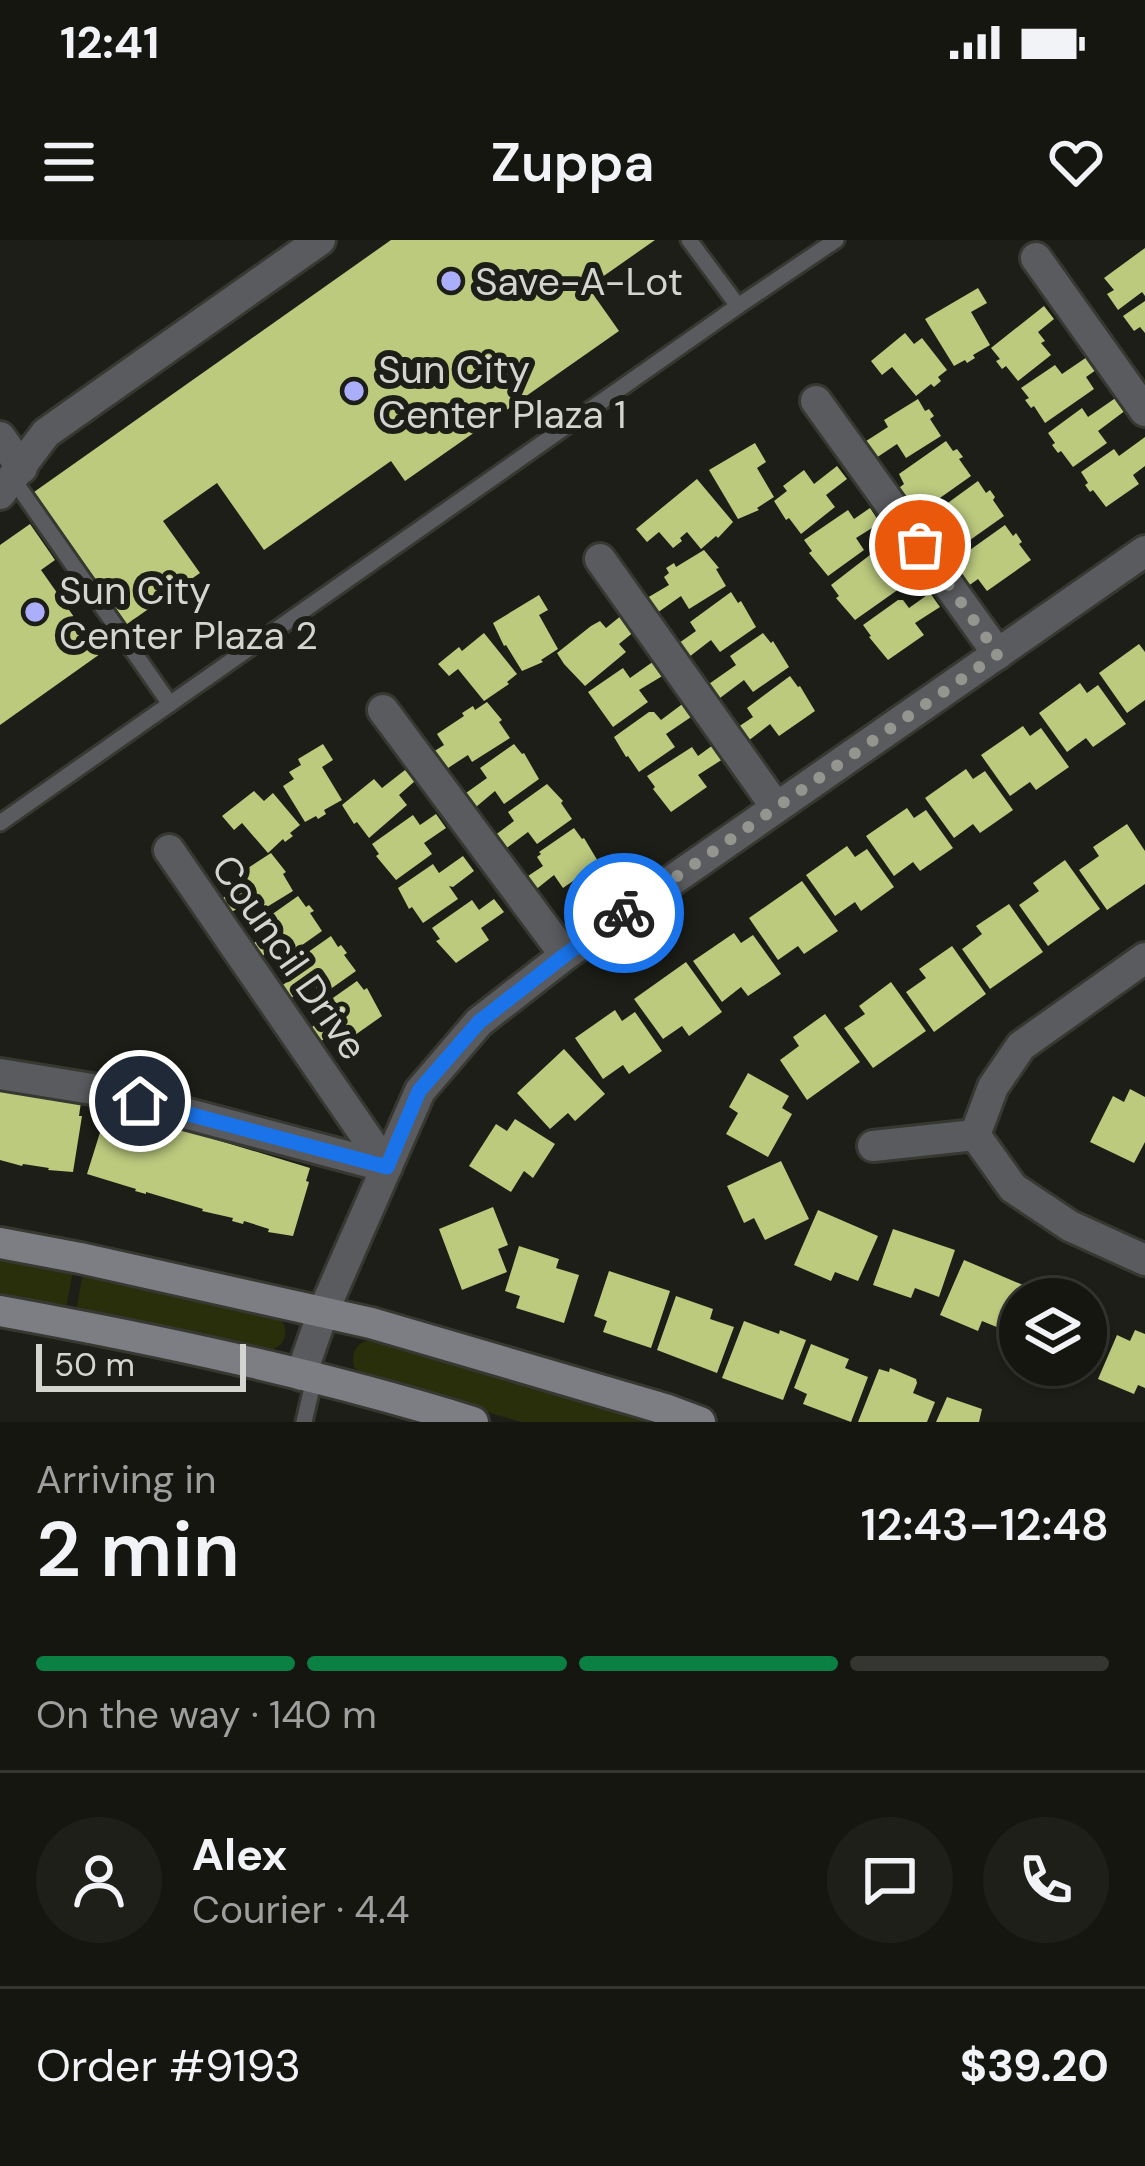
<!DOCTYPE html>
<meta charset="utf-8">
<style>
body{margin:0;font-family:"DM Sans",sans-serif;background:#1f1f1a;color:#f1f3f6;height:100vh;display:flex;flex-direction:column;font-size:45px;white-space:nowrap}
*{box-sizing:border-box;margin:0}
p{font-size:39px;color:#9e9f9f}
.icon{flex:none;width:66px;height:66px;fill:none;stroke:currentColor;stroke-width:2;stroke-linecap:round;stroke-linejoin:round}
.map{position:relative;height:1182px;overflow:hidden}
.side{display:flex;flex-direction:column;background:#161611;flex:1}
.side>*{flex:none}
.fabs{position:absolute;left:999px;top:1038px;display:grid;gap:24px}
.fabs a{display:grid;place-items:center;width:108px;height:108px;border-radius:50%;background:#161611;box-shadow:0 3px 9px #0004,0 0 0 3px #353531;font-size:60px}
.scale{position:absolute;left:36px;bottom:30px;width:210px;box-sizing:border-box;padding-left:12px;border:6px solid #d4d5d0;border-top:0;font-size:33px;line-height:42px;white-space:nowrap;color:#d4d5d0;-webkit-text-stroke:9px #1d1e17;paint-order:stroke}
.pin{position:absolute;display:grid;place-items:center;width:102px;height:102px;color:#fff;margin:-51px;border:6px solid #fff;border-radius:50%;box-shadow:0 3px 12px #0007}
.courier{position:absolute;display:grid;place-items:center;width:120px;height:120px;margin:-60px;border:9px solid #1a73e8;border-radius:50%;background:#fff;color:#222;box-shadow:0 3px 15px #0007}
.head em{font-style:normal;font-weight:600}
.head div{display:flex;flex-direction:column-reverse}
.head{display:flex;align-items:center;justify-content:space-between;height:204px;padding:0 36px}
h1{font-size:78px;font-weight:600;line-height:90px}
.bar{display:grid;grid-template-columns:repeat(4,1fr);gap:18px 12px;align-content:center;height:144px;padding:0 36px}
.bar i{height:15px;border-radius:9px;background:#353531}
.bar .selected{background:#0b8043}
.bar p{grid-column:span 4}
.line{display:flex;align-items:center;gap:30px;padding:0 36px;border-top:3px solid #353531}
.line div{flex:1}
.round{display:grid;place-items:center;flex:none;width:126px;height:126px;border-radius:63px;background:#1f1f1a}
.status{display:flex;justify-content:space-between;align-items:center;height:84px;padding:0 60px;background:#161611;direction:ltr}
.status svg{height:33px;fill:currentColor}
header{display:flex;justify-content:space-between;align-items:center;height:156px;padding:0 36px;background:#161611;font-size:54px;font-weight:600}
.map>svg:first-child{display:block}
.green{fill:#292e0b}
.building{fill:#bcca7e}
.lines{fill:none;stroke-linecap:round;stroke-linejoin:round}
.lane-casing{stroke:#373831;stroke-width:21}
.street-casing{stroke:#373831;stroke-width:36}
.secondary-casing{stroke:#373831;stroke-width:36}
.lane{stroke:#5a5b5e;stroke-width:15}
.street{stroke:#5a5b5e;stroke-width:30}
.secondary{stroke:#7d7e84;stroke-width:30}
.done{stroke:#94958f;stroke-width:12;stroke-dasharray:0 21.6}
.route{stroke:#1a73e8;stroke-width:15}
.poi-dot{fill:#abaffb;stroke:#1d1e17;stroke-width:4.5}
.labels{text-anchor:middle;stroke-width:12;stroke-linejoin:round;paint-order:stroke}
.poi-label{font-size:39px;fill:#d4d5d0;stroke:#1d1e17;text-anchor:start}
.street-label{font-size:39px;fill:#d4d5d0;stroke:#1d1e17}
</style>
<div class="status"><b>12:41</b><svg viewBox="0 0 49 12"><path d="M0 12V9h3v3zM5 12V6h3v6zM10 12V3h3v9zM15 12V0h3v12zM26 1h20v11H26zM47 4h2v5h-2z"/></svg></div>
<header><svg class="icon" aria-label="menu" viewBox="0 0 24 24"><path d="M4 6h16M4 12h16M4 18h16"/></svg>Zuppa<svg class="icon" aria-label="heart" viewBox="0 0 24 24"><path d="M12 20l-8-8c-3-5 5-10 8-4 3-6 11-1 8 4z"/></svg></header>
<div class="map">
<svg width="1145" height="1182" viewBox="0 0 1145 1182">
<rect width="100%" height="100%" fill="#1d1e17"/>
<g class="green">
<polygon points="0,1017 73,1031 66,1069 0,1056"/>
<path d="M83 1033 279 1075C290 1092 287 1107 266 1111L76 1071Z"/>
<path d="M374 1099 532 1143 648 1182H521L366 1137 354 1127C350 1111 358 1101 374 1099Z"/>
</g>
<g class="building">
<polygon points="391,0 655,0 588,47 619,91 405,241 391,221 264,310 217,243 163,281 200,333 127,384 34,252"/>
<polygon points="1145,8 1145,56 1142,52 1118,70 1107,54 1114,50 1104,38"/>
<polygon points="978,48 987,63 971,72 990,105 973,115 975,118 967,123 965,120 954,126 925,79"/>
<polygon points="1145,61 1145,93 1140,87 1134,91 1123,76"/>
<polygon points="1044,66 1054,79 1038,92 1045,101 1041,103 1051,115 1018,141 1006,126 1002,129 996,121 1000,119 991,108"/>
<polygon points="905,93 914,104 922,98 947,130 938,137 941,141 934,147 931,144 916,156 892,127 882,135 871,121"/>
<polygon points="1087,117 1096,130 1086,137 1094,149 1045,183 1034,166 1031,168 1025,160 1029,158 1021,148 1055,125 1062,134"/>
<polygon points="1117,157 1126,170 1098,191 1107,203 1073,227 1061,211 1058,213 1052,205 1055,203 1048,193 1082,168 1088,177"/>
<polygon points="918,159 925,171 929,169 934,176 930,179 941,196 906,218 897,204 873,220 863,203 888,187 884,180"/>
<polygon points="1145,197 1145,226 1133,235 1139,244 1106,267 1093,250 1090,252 1085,245 1088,243 1081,232 1114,209 1119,216"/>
<polygon points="946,201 953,211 957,209 963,217 959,219 971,236 913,277 895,251 904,244 899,234"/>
<polygon points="755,203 766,222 757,228 774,257 757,268 759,270 738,279 709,230"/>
<polygon points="837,226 847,239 826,255 835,267 801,294 789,278 786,280 774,261 787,251 783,246 804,230 814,244"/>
<polygon points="697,239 733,282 718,298 716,296 701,309 687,292 680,298 682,301 673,308 659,292 647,302 636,289"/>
<polygon points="978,241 986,253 990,250 995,257 993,260 1004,276 970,300 961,287 937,304 927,291 952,274 945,265"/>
<polygon points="870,268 880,283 856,298 864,310 828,336 809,313 812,311 804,300 848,270 854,279"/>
<polygon points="30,284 55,320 41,330 100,414 0,485 0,305"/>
<polygon points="1005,285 1013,296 1016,293 1022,302 1019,304 1031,320 987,351 978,339 964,349 954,335 967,326 960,317"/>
<polygon points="879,308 885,318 899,308 912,327 900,335 906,344 855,380 836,358 839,356 831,345"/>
<polygon points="704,310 719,328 716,329 726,346 689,369 681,356 657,373 647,358 669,345 664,337 669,333 666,328 674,323 676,327"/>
<polygon points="731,352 738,363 741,361 756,387 720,412 711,400 689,417 679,403 696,391 690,382"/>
<polygon points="930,353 940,367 915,383 924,395 888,420 869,397 871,396 863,385 898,360 903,360 909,368"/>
<polygon points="539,355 548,370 539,375 558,409 541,420 543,422 522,431 506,405 504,406 493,383"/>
<polygon points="622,375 635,391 619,404 626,412 585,446 564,424 557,413 591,386 600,381 606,388"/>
<polygon points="484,393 517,434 507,442 509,444 484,461 458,429 449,436 438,424 459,407 462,411"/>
<polygon points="763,393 771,403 773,401 789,427 753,452 744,440 716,461 706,446 736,425 730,416"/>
<polygon points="1139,404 1145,412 1145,460 1127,473 1099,433"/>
<polygon points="654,421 664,435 639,450 648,462 613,487 588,452 623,428 630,438"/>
<polygon points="790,436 798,447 800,446 815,471 779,496 770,484 748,501 738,487 753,477 747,468"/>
<polygon points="1080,443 1087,453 1098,445 1126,484 1093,507 1086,498 1067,512 1039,473"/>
<polygon points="487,462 502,480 499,482 510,498 472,522 468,515 445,530 433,512 444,505 437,494 464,476 462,473 473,466 475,470"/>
<polygon points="685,462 694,475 666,494 675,507 639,532 628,516 626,517 614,497 649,472 654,472 661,480"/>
<polygon points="1023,486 1030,496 1041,488 1069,527 1036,550 1030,542 1010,556 981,515"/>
<polygon points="323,504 333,520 322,527 342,560 324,570 326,574 318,579 316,576 305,582 283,546 294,539 289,532 301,525 298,519"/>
<polygon points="514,504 522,514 524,513 539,539 504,564 495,551 476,567 466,553 487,538 480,528"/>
<polygon points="713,505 723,519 698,535 707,547 671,572 653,549 655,547 647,536 692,507 698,516"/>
<polygon points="966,529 973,539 985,531 1013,570 980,593 973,584 954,598 925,558"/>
<polygon points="405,530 415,541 399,555 407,565 369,598 357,582 354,584 342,565 374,539 382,548"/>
<polygon points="547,544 563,561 561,563 572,579 537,604 528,592 504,610 494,596 514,581 508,572"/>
<polygon points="254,551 264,561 273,553 300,585 290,593 293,596 285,602 283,599 268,613 242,583 234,590 222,576"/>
<polygon points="907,568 914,578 926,570 953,608 920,631 913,622 894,636 866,596"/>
<polygon points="436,574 446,588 424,603 432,614 396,640 376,616 379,614 372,604 413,575 420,585"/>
<polygon points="1127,584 1145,611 1145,644 1107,670 1079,630 1099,616 1093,607"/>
<polygon points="574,588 582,599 584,598 599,623 563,648 554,635 534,651 525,638 543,626 537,617 541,614 539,612"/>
<polygon points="847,606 855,617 867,609 894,647 861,671 855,662 835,676 806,635"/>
<polygon points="271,613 286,632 283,634 293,651 257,673 249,660 225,677 216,662 231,653 225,643"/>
<polygon points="463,616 474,631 453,647 449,646 458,659 423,683 412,667 409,669 398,648 433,624 439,633"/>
<polygon points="1065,620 1100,669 1048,706 1019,665 1039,651 1033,643"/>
<polygon points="802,641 838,691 804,714 798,706 778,720 749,678"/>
<polygon points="298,656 306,667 309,665 314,671 310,673 322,691 288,715 279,703 257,720 247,708 271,691 264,680"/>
<polygon points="494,659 504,672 481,688 489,700 456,723 436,701 440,699 432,688 472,660 479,670"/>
<polygon points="1009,664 1043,712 990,749 962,709 982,694 976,686"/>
<polygon points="734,693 741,703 753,695 781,734 748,756 741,747 722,762 693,721"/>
<polygon points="331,696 338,707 341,705 347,713 344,715 356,731 322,755 313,743 288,760 280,747 291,739 284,729"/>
<polygon points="952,706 986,754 934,792 906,752 926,738 919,729"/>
<polygon points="686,722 722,772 689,796 682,786 663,799 634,759"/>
<polygon points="357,741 364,750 367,748 382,776 348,800 339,787 315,806 305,792 319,782 313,772"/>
<polygon points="891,742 926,791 873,828 844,788 865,774 859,766"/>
<polygon points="615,770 622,781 635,772 662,811 629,834 623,825 603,839 575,798"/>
<polygon points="825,774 860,822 807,860 780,820 799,806 793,797"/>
<polygon points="564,809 605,854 575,881 568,873 550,889 517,853"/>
<polygon points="748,833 789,856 782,868 792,874 768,917 726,894 738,873 729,867"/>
<polygon points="0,849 81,862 79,876 82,876 73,932 48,930 49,928 23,924 22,926 0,920"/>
<polygon points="1130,849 1145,857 1145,902 1134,923 1090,902 1113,856 1124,862"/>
<polygon points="108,867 310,928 306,941 309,942 293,996 268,992 269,989 244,981 243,984 232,981 233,978 202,971 203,969 146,952 146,954 135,951 136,949 87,934"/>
<polygon points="515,879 555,904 533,938 524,931 511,952 469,926 496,884 507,891"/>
<polygon points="781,921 809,979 765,1000 754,978 744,983 727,946"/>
<polygon points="493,967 508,1005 498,1009 507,1032 462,1050 439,989"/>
<polygon points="818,970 878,996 858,1041 835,1032 831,1041 794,1025"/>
<polygon points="893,989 955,1010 939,1057 915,1048 911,1058 873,1045"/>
<polygon points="519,1006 559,1019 556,1028 579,1035 564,1083 516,1068 520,1056 505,1051"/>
<polygon points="964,1020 1023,1045 1004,1090 982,1081 978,1091 940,1075"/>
<polygon points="609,1031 670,1051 651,1108 603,1092 607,1081 594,1076"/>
<polygon points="676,1056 713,1069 710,1079 734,1087 717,1133 657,1110"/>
<polygon points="744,1081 779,1094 780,1090 806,1100 783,1160 722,1138"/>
<polygon points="1135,1090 1145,1094 1145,1148 1138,1145 1134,1154 1098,1139 1117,1095 1130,1101"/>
<polygon points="811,1104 849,1119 845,1128 868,1137 851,1182 803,1164 807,1154 794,1148"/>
<polygon points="890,1128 916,1139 917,1143 913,1153 935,1162 927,1182 858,1182 879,1129 889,1132"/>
<polygon points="947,1157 982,1169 979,1182 936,1182"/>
</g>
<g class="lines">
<g class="lane-casing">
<g id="lane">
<polyline points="689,0 738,66 836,0"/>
<polyline points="13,239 170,464"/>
<polyline points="0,583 738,66"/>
<polyline points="304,1182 314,1139"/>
</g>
</g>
<g class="street-casing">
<g id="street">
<polyline points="1036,18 1145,171"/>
<polyline points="816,161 998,414"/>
<polyline points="0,197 22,228"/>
<polyline points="0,254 46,193 320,0"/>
<polyline points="600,319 776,567"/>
<polyline points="383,470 565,715"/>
<polyline points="0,834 98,850 387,927 169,610"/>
<polyline points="975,895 993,847 1021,806 1145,718"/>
<polyline points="873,906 975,895 1013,948 1070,986 1145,1020"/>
<polyline points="301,1135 323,1072 420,851 479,782 565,715 1145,311"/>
</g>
</g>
<g class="secondary-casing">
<g id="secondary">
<polyline points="0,1003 80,1018 371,1083 668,1170 700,1182"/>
<path d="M0 1071C159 1100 319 1134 473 1182"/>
</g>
</g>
<use href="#lane" class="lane"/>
<use href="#street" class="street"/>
<use href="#secondary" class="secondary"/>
</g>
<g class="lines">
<polyline class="done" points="624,673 998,414 920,305"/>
<polyline class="route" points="140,861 387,927 419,851 479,782 565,715 624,673"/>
</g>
<g class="poi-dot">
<circle cx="451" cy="41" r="12"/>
<circle cx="354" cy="151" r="12"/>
<circle cx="35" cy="372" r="12"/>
</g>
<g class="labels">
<g class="poi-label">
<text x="475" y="55">Save-A-Lot</text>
<text x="378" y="143">Sun City<tspan x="378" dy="45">Center Plaza 1</tspan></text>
<text x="59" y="364">Sun City<tspan x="59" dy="45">Center Plaza 2</tspan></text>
</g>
<g class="street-label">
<text transform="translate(290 717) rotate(55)" y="14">Council Drive</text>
</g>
</g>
</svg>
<div class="fabs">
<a><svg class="icon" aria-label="layers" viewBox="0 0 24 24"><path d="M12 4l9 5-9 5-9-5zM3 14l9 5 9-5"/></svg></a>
</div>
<div class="scale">50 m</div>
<div class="pin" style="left:920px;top:305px;background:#ea580c"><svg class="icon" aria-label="bag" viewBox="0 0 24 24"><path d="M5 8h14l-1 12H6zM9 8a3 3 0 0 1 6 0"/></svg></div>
<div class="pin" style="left:140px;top:861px;background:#1f2937"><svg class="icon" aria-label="home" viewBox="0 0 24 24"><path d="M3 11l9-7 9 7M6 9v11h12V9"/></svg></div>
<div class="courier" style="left:624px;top:673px"><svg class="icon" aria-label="bike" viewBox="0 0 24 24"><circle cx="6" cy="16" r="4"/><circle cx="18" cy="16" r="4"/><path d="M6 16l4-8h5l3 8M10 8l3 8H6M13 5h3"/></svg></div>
</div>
<section class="side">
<div class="head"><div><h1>2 min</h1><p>Arriving in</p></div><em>12:43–12:48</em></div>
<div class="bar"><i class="selected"></i><i class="selected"></i><i class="selected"></i><i></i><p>On the way · 140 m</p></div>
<div class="line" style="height:216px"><a class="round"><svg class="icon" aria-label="person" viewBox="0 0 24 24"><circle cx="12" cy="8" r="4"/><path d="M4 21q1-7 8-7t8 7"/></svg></a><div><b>Alex</b><p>Courier · 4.4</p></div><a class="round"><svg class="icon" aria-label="chat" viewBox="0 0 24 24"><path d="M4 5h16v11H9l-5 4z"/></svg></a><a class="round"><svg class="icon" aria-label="phone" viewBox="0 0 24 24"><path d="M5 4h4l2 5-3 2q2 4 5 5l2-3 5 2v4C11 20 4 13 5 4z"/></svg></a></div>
<div class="line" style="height:156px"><div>Order #9193</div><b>$39.20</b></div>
</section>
